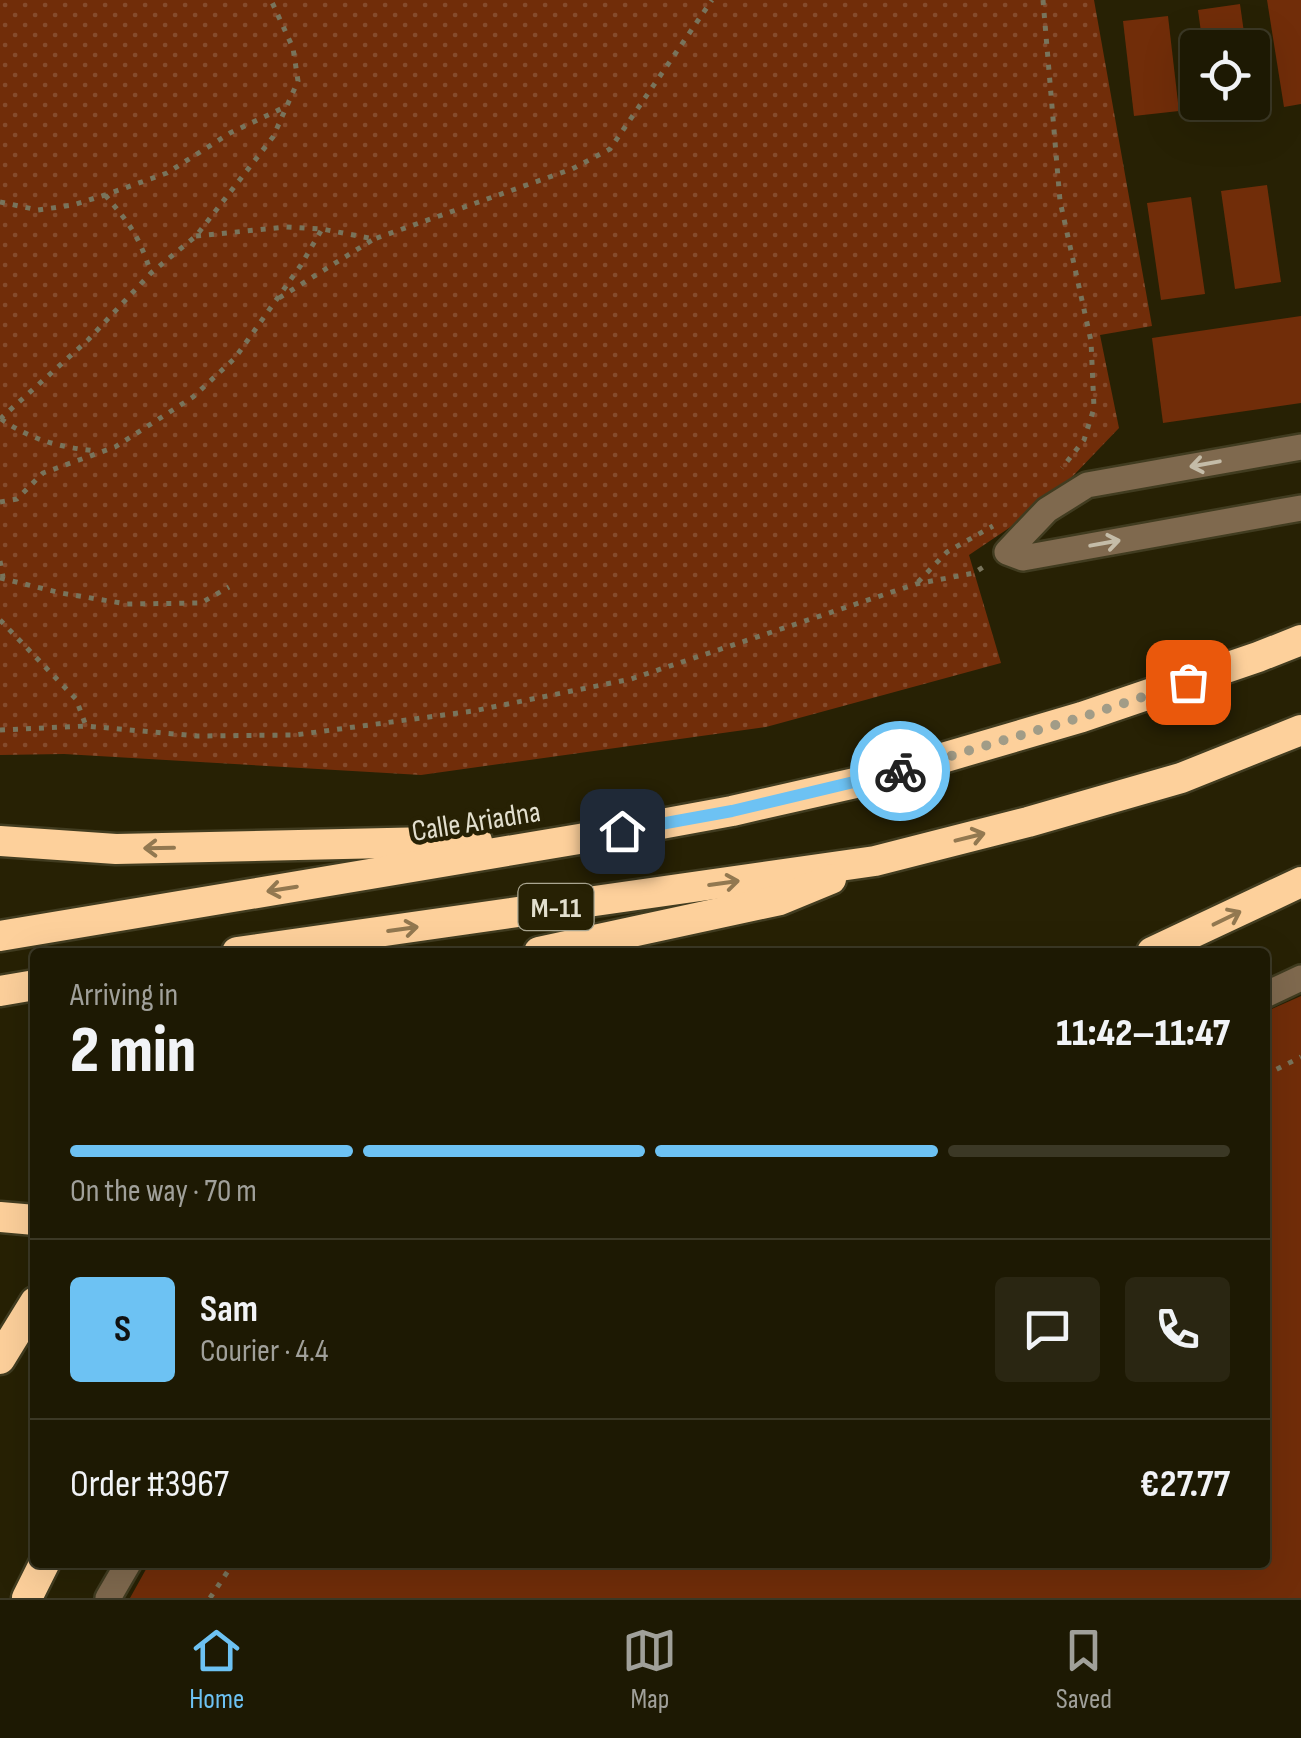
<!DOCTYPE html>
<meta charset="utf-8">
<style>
body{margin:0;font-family:"Sofia Sans Condensed",sans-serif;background:#2a2612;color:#f1f3f6;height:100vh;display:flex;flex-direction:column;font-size:38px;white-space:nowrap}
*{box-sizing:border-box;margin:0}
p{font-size:32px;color:#a0a09a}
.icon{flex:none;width:55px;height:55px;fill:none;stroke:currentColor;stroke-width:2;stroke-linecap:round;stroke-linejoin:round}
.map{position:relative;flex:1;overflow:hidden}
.details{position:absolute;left:30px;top:948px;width:1240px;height:620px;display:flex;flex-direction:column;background:#1d1903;border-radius:10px;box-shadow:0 10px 40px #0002,0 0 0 2px #3b3825}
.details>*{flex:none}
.buttons{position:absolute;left:1180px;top:30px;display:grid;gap:20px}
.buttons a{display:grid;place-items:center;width:90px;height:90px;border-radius:10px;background:#1d1903;box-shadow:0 10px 40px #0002,0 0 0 2px #3b3825;font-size:50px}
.pin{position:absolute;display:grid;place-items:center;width:85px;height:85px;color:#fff;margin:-42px;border-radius:20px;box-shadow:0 5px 15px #0006}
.courier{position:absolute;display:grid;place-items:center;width:100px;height:100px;margin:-50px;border:8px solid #6dc2f3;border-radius:50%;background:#fff;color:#222;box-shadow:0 2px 12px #0007}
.head em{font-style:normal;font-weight:800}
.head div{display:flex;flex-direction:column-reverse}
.head{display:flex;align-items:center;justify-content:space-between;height:170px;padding:0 40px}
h1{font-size:65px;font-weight:800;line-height:75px}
.bar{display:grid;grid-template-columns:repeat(4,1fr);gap:15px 10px;align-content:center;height:120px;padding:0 40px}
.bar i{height:12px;border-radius:8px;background:#3b3825}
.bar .on{background:#6dc2f3}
.bar p{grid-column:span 4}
.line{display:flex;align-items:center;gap:25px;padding:0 40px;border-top:2px solid #3b3825}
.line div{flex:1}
.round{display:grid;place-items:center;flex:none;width:105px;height:105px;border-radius:10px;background:#2a2612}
.menu{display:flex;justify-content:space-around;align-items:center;height:140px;border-top:2px solid #3b3825;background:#1d1903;font-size:28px;color:#a0a09a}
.menu a{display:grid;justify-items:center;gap:5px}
.menu .on{color:#6dc2f3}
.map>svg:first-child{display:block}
.grass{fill:url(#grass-dots)}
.park{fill:#712d09}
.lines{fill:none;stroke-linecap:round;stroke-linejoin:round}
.minor-casing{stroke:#413c20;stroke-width:30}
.highway-casing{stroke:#413c20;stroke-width:35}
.path{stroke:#78745c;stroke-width:5;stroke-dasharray:5 8;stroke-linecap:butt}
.minor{stroke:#7f694e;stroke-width:25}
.highway{stroke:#fdd09b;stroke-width:30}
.oneway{stroke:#c4bca8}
.oneway2{stroke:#927850}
.done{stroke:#a19c87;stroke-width:10;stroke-dasharray:0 18}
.route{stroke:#6dc2f3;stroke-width:12}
.labels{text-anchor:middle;stroke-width:9;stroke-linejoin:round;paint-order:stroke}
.shield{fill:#272104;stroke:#aaa691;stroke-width:2.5}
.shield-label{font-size:28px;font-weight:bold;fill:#e2dfce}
.street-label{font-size:30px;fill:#e2dfce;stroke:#272104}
</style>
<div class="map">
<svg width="1301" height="1598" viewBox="0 0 1301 1598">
<defs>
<pattern id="grass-dots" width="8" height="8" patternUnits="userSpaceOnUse" patternTransform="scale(2.5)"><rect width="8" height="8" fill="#712d09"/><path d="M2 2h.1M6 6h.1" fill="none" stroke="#854b2c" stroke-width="1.8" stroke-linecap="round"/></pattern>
</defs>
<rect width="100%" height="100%" fill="#272104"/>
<polygon class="grass" points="0,0 1094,0 1152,326 1100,335 1119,428 1049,501 969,555 1001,663 766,727 421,775 64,754 0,755"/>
<g class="park">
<polygon points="1267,0 1301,0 1301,104 1284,107"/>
<polygon points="1240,4 1246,47 1203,47 1198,10"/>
<polygon points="1168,16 1179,111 1134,116 1123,21"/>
<polygon points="1267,185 1281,282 1235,289 1221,191"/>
<polygon points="1191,197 1205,294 1161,300 1147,203"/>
<polygon points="1301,316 1301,403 1163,423 1152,338"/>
<polygon points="1301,996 1301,1598 130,1598 150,1562 1265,1562 1265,1012"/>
</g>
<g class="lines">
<g class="minor-casing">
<g id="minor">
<polyline points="1301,447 1087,485 1047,510 1007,552 1023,558 1301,508"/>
<polyline points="1265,995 1301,978"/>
<polyline points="108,1598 129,1562"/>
</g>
</g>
<g class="highway-casing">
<g id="highway">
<polyline points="0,841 116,849 477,841"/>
<polyline points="0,936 585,838 732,811 864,781 1082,717 1258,657 1301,640"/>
<polyline points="237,952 875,861 1028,822 1181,778 1301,730"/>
<polyline points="539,952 780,900 831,879"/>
<polyline points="1152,952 1301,882"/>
<polyline points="0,991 35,985"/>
<polyline points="0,1217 35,1220"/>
<polyline points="0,1359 35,1302"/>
<polyline points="27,1598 45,1562"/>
</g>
</g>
<g class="path">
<polyline points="1043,0 1060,201 1091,341 1094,408 1084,440 1062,468"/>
<path d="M105 195C130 224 139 236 151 273"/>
<polyline points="0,202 38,210 73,205 105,195 167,173 230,133 285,107"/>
<polyline points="196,236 286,227 322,229 374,239 572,169 610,149 712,0"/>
<polyline points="279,298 374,239"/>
<polyline points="0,419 88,340 151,273 196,236 273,137 298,81 293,48 271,0"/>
<path d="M1 419C31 440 62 448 98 451"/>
<polyline points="0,502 17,499 43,473 115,447 193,397 235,358 301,265 322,229"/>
<polyline points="0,561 3,577"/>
<polyline points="0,578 61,593 127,604 201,603 229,587"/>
<polyline points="918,582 947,552 993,526"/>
<polyline points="0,620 76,699 86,726"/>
<polyline points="0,730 86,726 197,736 295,735 473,711 631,679 916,584 974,573 988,564"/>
<polyline points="1265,1075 1301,1057"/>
<polyline points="210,1598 234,1562"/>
</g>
<use href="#minor" class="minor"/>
<use href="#highway" class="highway"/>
</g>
<defs><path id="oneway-shaft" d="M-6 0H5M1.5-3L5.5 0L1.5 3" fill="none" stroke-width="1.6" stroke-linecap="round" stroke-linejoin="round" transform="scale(2.5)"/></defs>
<g class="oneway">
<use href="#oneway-shaft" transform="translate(1205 464) rotate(170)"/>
<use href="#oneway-shaft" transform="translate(1105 543) rotate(-10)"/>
</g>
<g class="oneway2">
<use href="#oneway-shaft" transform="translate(970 837) rotate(-14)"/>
<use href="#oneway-shaft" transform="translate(159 848) rotate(179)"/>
<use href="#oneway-shaft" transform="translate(724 883) rotate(-8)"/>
<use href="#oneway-shaft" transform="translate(282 889) rotate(171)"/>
<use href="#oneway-shaft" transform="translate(1227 918) rotate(-26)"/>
<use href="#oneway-shaft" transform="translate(403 929) rotate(-8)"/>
</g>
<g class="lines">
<polyline class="done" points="900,771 1082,717 1188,682"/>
<polyline class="route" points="622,831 732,811 900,771"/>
</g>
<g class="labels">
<rect class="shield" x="518.5" y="884" width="75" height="46" rx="8"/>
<g class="shield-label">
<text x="556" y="917">M-11</text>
</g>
<g class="street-label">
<text transform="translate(476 821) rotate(-9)" y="10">Calle Ariadna</text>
</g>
</g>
</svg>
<div class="buttons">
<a><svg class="icon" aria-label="locate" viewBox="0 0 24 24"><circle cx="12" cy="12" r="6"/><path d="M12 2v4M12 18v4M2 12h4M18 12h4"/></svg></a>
</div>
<div class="pin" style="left:1188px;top:682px;background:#ea580c"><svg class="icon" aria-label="bag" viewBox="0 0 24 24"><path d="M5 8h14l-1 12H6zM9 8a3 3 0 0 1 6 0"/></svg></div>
<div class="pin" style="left:622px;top:831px;background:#1f2937"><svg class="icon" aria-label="home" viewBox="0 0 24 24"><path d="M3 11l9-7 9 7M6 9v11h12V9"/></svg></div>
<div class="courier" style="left:900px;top:771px"><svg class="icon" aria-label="bike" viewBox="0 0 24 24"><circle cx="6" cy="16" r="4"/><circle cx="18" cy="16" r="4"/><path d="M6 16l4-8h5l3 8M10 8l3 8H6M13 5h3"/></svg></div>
<section class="details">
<div class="head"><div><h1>2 min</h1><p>Arriving in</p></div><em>11:42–11:47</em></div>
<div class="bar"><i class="on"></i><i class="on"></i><i class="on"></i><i></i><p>On the way · 70 m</p></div>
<div class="line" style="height:180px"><b class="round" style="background:#6dc2f3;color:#111">S</b><div><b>Sam</b><p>Courier · 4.4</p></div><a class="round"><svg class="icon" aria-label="chat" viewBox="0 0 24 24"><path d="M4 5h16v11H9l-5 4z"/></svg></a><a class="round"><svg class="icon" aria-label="phone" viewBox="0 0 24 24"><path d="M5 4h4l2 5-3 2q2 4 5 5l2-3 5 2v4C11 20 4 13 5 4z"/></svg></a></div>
<div class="line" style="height:130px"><div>Order #3967</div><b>€27.77</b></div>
</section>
</div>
<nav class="menu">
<a class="on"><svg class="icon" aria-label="home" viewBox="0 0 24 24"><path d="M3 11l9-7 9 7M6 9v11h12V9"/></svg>Home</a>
<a><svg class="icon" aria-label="map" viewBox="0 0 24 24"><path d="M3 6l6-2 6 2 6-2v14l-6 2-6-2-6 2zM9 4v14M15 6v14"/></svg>Map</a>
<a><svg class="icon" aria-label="saved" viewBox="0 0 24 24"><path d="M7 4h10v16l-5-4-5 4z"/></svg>Saved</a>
</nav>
